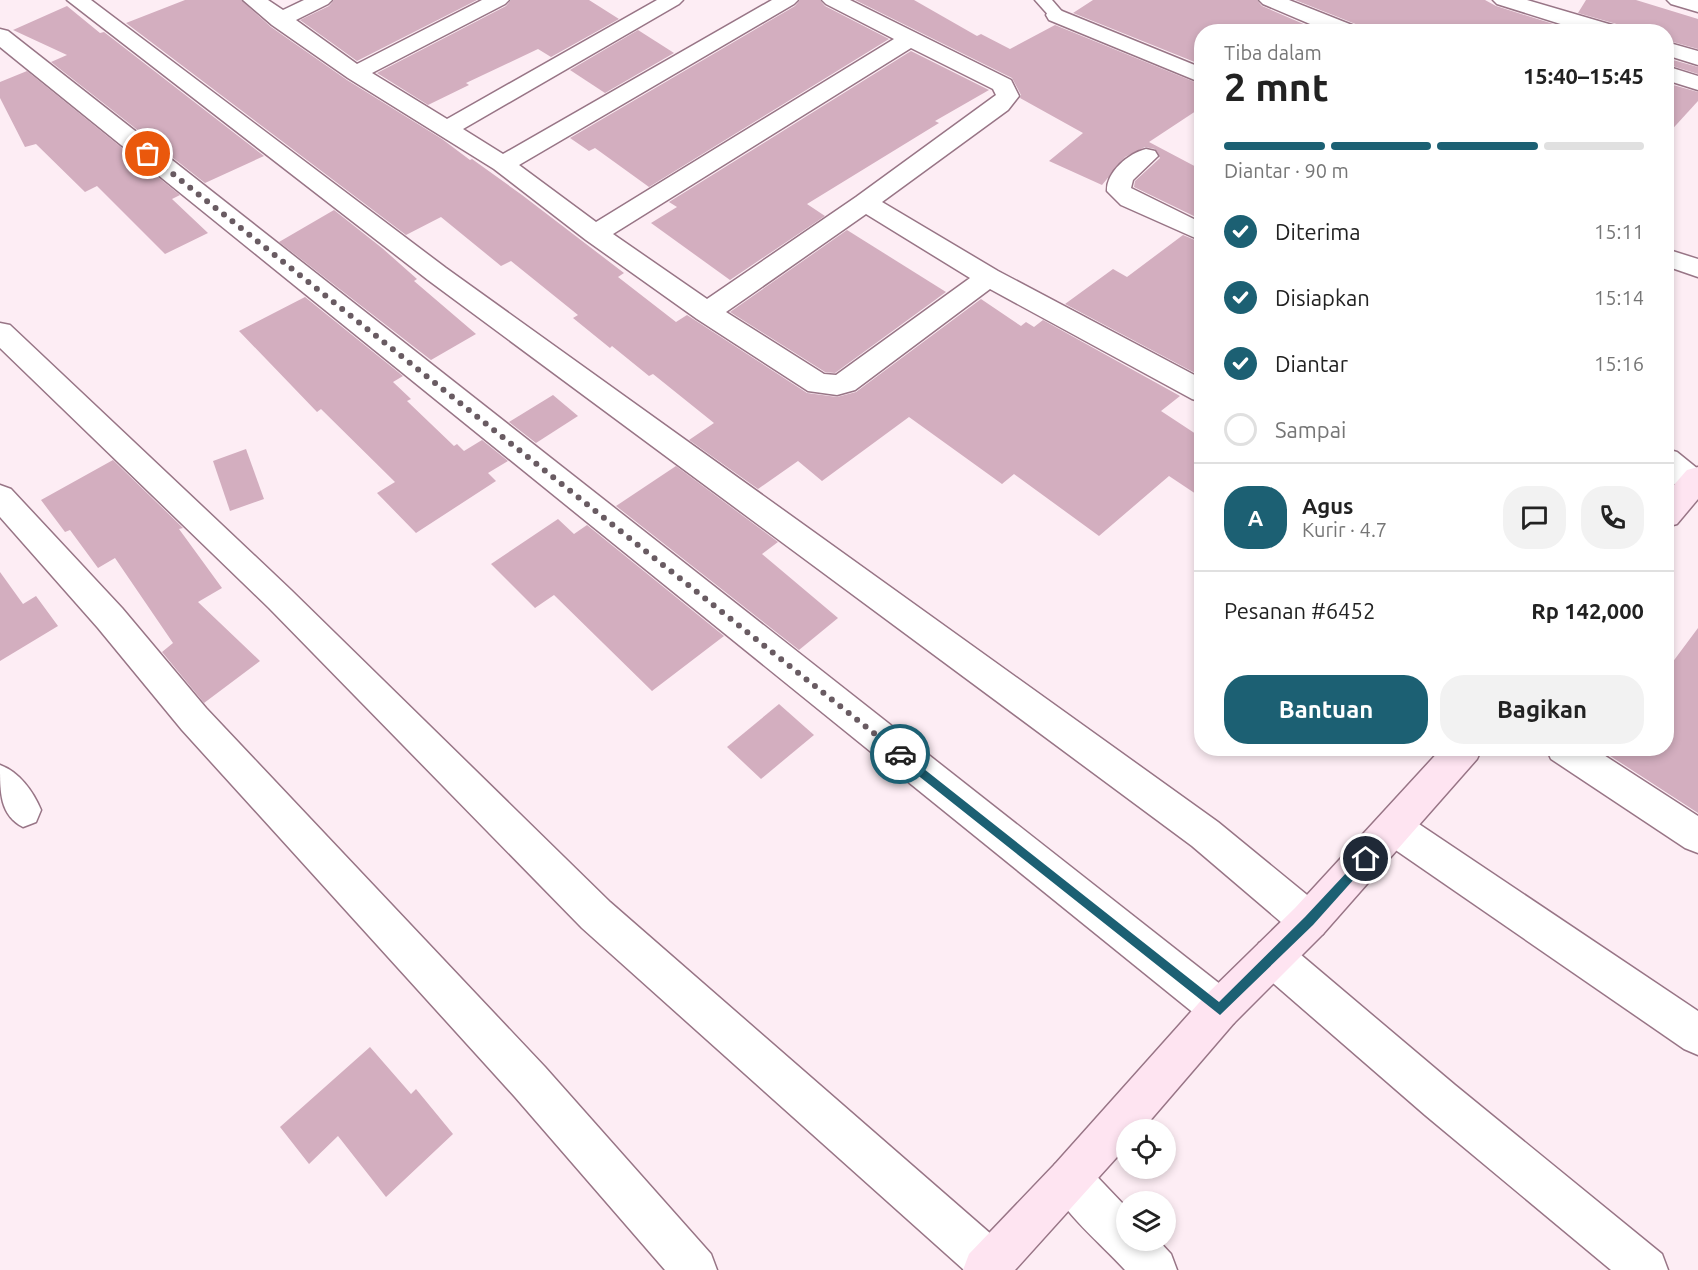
<!DOCTYPE html>
<html lang="id">
<meta charset="utf-8">
<style>
body{margin:0;font-family:Ubuntu,sans-serif;background:#f2f2f2;color:#222;height:100vh;display:flex;flex-direction:column;font-size:22px;white-space:nowrap}
*{box-sizing:border-box;margin:0}
p{font-size:20px;color:#767676}
.icon{flex:none;width:33px;height:33px;fill:none;stroke:currentColor;stroke-width:2;stroke-linecap:round;stroke-linejoin:round}
.map{position:relative;flex:1;overflow:hidden}
.drawer{position:absolute;left:1194px;top:24px;width:480px;height:732px;display:flex;flex-direction:column;background:#fff;border-radius:24px;box-shadow:0 3px 9px #0003}
.drawer>*{flex:none}
.buttons{position:absolute;left:1116px;top:1119px;display:grid;gap:12px}
.buttons a{display:grid;place-items:center;width:60px;height:60px;border-radius:50%;background:#fff;box-shadow:0 3px 9px #0003;font-size:30px}
.pin{position:absolute;display:grid;place-items:center;width:51px;height:51px;color:#fff;margin:-26px;border:3px solid #fff;border-radius:50%;box-shadow:0 2px 6px #0007}
.courier{position:absolute;display:grid;place-items:center;width:60px;height:60px;margin:-30px;border:4px solid #1c6073;border-radius:50%;background:#fff;color:#222;box-shadow:0 2px 8px #0007}
.overview em{font-style:normal;font-weight:700}
.overview div{display:flex;flex-direction:column-reverse}
.overview{display:flex;align-items:center;justify-content:space-between;height:102px;padding:0 30px}
h1{font-size:39px;font-weight:700;line-height:45px}
.bar{display:grid;grid-template-columns:repeat(4,1fr);gap:9px 6px;align-content:center;height:72px;padding:0 30px}
.bar i{height:8px;border-radius:4px;background:#e0e0e0}
.bar .current{background:#1c6073}
.bar p{grid-column:span 4}
.line{display:flex;align-items:center;gap:15px;padding:0 30px;border-top:2px solid #e0e0e0}
.line div{flex:1}
.round{display:grid;place-items:center;flex:none;width:63px;height:63px;border-radius:24px;background:#f2f2f2}
ol{padding:0 30px;list-style:none}
li{display:flex;align-items:center;gap:18px;height:66px}
li p{margin-inline-start:auto}
li .icon{padding:6px;border-radius:50%;background:#1c6073;color:#fff;stroke-width:4}
li:last-child{color:#767676}
li i{width:33px;height:33px;border:3px solid #e0e0e0;border-radius:50%}
.primary-button{display:flex;gap:12px;margin-top:auto;padding:12px 30px}
.primary-button a{flex:1;height:69px;border-radius:24px;background:#1c6073;color:#fff;font-size:24px;font-weight:700;line-height:69px;text-align:center}
.primary-button a+a{background:#f2f2f2;color:#222}
.map>svg:first-child{display:block}
.building{fill:#d3aebf}
.lines{fill:none;stroke-linecap:round;stroke-linejoin:round}
.lane-casing{stroke:#987586;stroke-width:3}
.street-casing{stroke:#987586;stroke-width:3}
.secondary-casing{stroke:#987586;stroke-width:3}
.lane{fill:#fff;fill-rule:evenodd}
.street{fill:#fff;fill-rule:evenodd}
.secondary{fill:#fee4f1;fill-rule:evenodd}
.route{fill:#1c6073}
.done{stroke:#695b62;stroke-width:6;stroke-dasharray:0 10.8}
</style>
<div class="map">
<svg width="1698" height="1270" viewBox="0 0 1698 1270">
<rect width="100%" height="100%" fill="#fdedf4"/>
<g class="building">
<polygon points="185,0 241,0 271,27 347,80 442,139 470,160 472,159 522,195 624,273 618,277 676,322 687,315 807,393 837,397 856,392 981,299 1021,326 1026,322 1034,327 1043,320 1180,396 1161,411 1202,438 1202,498 1169,476 1099,536 1014,474 1002,484 909,417 822,481 798,461 758,489 689,440 714,423 653,374 649,376 612,346 610,348 573,318 578,315 511,261 501,266 441,217 406,235 126,23"/>
<polygon points="334,0 477,0 357,61 300,20 329,6"/>
<polygon points="511,0 589,0 619,19 551,57 538,49 466,83 469,85 428,105 377,73 506,6"/>
<polygon points="800,0 820,0 825,6 889,39 649,187 595,148 589,151 570,138 795,6"/>
<polygon points="855,0 914,0 977,36 981,34 1010,49 1055,25 1202,85 1202,107 1149,142 1202,170 1202,220 1134,187 1135,181 1160,158 1155,149 1145,147 1125,157 1102,185 1049,161 1083,133 1020,98 1021,95 1012,78"/>
<polygon points="1093,0 1257,0 1262,6 1322,32 1202,32 1202,65 1073,13"/>
<polygon points="1295,0 1485,0 1496,6 1563,27 1562,32 1362,32 1358,25"/>
<polygon points="1586,0 1636,0 1698,19 1698,49 1666,40 1666,32 1624,32 1620,25 1578,13"/>
<polygon points="67,6 100,33 104,32 264,156 205,183 51,62 67,55 13,30"/>
<polygon points="638,30 674,53 605,93 570,70"/>
<polygon points="911,51 989,90 935,121 939,123 807,204 825,216 730,280 651,223 677,207 669,202"/>
<polygon points="1666,58 1698,67 1698,74 1666,64"/>
<polygon points="27,71 180,195 172,199 208,233 165,254 97,186 85,192 36,144 25,147 0,98 0,82"/>
<polygon points="1666,83 1698,92 1698,101 1666,136"/>
<polygon points="334,210 382,248 417,279 414,281 476,334 431,360 279,242"/>
<polygon points="847,230 946,292 835,373 825,372 730,312"/>
<polygon points="1183,235 1202,243 1202,367 1195,373 1065,304 1113,269 1127,277"/>
<polygon points="305,297 403,376 393,382 411,399 407,401 454,446 457,444 464,451 482,440 508,461 488,473 496,481 416,533 377,493 395,482 321,409 317,412 239,331"/>
<polygon points="553,395 578,416 536,443 509,422"/>
<polygon points="246,449 264,499 230,511 213,461"/>
<polygon points="113,460 183,528 179,529 222,588 198,602 260,661 204,703 162,652 173,643 115,558 98,568 70,530 65,532 41,500"/>
<polygon points="676,466 778,542 762,554 838,618 799,650 616,506"/>
<polygon points="558,519 574,534 587,525 724,636 652,691 554,595 535,608 491,564"/>
<polygon points="0,572 23,604 36,596 58,626 0,661"/>
<polygon points="1698,628 1698,813 1598,748 1666,748 1666,671"/>
<polygon points="779,704 814,735 761,779 727,747"/>
<polygon points="370,1047 411,1094 416,1089 453,1134 386,1197 338,1136 309,1164 280,1127"/>
</g>
<g class="lines">
<g class="lane-casing">
<polygon id="lane" points="1035,0 1052,0 1065,15 1063,18 1051,18"/>
</g>
<g class="street-casing">
<g id="street">
<polygon points="67,0 91,0 446,268 1218,822 1323,908 1328,921 1323,934 1309,940 1295,934 1192,846 428,280"/>
<path d="M243 0H268L283 10 304 0H332L328 4 296 20 357 64 482 0H509L505 4 372 73 447 119 657 0H683L679 4 463 129 503 154 772 0H798L794 4 519 165 596 222 894 39 826 4 822 0H850L1011 80 1019 96 1008 110 882 202 998 271 1202 379V402L1192 399 990 289 855 390 837 395 808 391 697 319 586 240 494 169 348 78 272 25ZM911 48 993 89 996 95 856 197 707 299 613 234ZM866 214 970 278 836 375 824 374 726 312Z"/>
<polygon points="1259,0 1289,0 1357,27 1360,32 1329,32 1263,4"/>
<polygon points="1493,0 1527,0 1619,27 1622,32 1586,32 1497,4"/>
<polygon points="1667,0 1698,0 1698,12 1671,4"/>
<polygon points="1057,9 1202,68 1202,83 1049,20 1046,15 1049,10"/>
<polygon points="0,29 8,31 1234,995 1240,1009 1234,1023 1220,1029 1206,1023 0,47"/>
<polygon points="1666,42 1698,51 1698,65 1666,55"/>
<polygon points="1666,66 1698,76 1698,90 1666,80"/>
<path d="M1146 149 1155 151 1158 156 1133 180 1131 188 1202 223V241L1121 205 1107 191C1106 172 1129 153 1146 149Z"/>
<polygon points="1666,249 1698,259 1698,277 1666,266"/>
<polygon points="0,323 10,325 291,590 610,902 1007,1248 1013,1264 1011,1270 964,1270 582,928 269,608 0,348"/>
<path d="M1666 449 1677 452 1698 469V493C1685 496 1676 485 1666 477Z"/>
<polygon points="0,485 11,489 122,608 206,708 545,1067 711,1254 717,1270 665,1270 515,1097 182,730 98,628 0,517"/>
<polygon points="1546,748 1593,748 1698,816 1698,853 1685,848 1551,759"/>
<path d="M0 765C19 772 33 791 41 810L36 822 23 827C0 815 0 793 0 765Z"/>
<polygon points="1394,811 1407,816 1698,1011 1698,1055 1684,1049 1381,840 1376,828 1381,816"/>
<polygon points="1273,938 1287,943 1455,1085 1662,1254 1668,1270 1611,1270 1425,1115 1259,971 1253,957 1259,943"/>
<path d="M1070 1157 1085 1164 1126 1207V1240H1158L1171 1254 1177 1270H1125C1100 1242 1063 1214 1048 1179L1055 1164Z"/>
</g>
</g>
<g class="secondary-casing">
<g id="secondary">
<polygon points="1698,467 1698,499 1677,524 1666,527 1666,494 1687,470"/>
<polygon points="1442,748 1482,748 1477,759 1323,934 1234,1023 1142,1130 1126,1130 1126,1147 1015,1270 963,1270 969,1254 1055,1164 1206,995 1295,908"/>
</g>
</g>
<use href="#lane" class="lane"/>
<use href="#street" class="street"/>
<use href="#secondary" class="secondary"/>
</g>
<polygon class="route" points="900,750 1219,1002 1305,917 1362,856 1366,854 1372,859 1313,925 1220,1015 896,758 894,754"/>
<g class="lines">
<polyline class="done" points="148,154 900,754"/>
</g>
</svg>
<div class="buttons">
<a><svg class="icon" aria-label="locate" viewBox="0 0 24 24"><circle cx="12" cy="12" r="6"/><path d="M12 2v4M12 18v4M2 12h4M18 12h4"/></svg></a>
<a><svg class="icon" aria-label="layers" viewBox="0 0 24 24"><path d="M12 4l9 5-9 5-9-5zM3 14l9 5 9-5"/></svg></a>
</div>
<div class="pin" style="left:148px;top:154px;background:#ea580c"><svg class="icon" aria-label="bag" viewBox="0 0 24 24"><path d="M5 8h14l-1 12H6zM9 8a3 3 0 0 1 6 0"/></svg></div>
<div class="pin" style="left:1366px;top:859px;background:#1f2937"><svg class="icon" aria-label="home" viewBox="0 0 24 24"><path d="M3 11l9-7 9 7M6 9v11h12V9"/></svg></div>
<div class="courier" style="left:900px;top:754px"><svg class="icon" aria-label="car" viewBox="0 0 24 24"><path d="M5 17H2v-5l4-1 3-4h7l3 4 3 1v5h-3M9 17h6M6 11h13"/><circle cx="7" cy="17" r="2"/><circle cx="17" cy="17" r="2"/></svg></div>
<section class="drawer">
<div class="overview"><div><h1>2 mnt</h1><p>Tiba dalam</p></div><em>15:40–15:45</em></div>
<div class="bar"><i class="current"></i><i class="current"></i><i class="current"></i><i></i><p>Diantar · 90 m</p></div>
<ol>
<li><svg class="icon" aria-label="check" viewBox="0 0 24 24"><path d="M5 12l5 5 9-10"/></svg>Diterima<p>15:11</p></li>
<li><svg class="icon" aria-label="check" viewBox="0 0 24 24"><path d="M5 12l5 5 9-10"/></svg>Disiapkan<p>15:14</p></li>
<li><svg class="icon" aria-label="check" viewBox="0 0 24 24"><path d="M5 12l5 5 9-10"/></svg>Diantar<p>15:16</p></li>
<li><i></i>Sampai</li>
</ol>
<div class="line" style="height:108px"><b class="round" style="background:#1c6073;color:#fff">A</b><div><b>Agus</b><p>Kurir · 4.7</p></div><a class="round"><svg class="icon" aria-label="chat" viewBox="0 0 24 24"><path d="M4 5h16v11H9l-5 4z"/></svg></a><a class="round"><svg class="icon" aria-label="phone" viewBox="0 0 24 24"><path d="M5 4h4l2 5-3 2q2 4 5 5l2-3 5 2v4C11 20 4 13 5 4z"/></svg></a></div>
<div class="line" style="height:78px"><div>Pesanan #6452</div><b>Rp 142,000</b></div>
<div class="primary-button"><a>Bantuan</a><a>Bagikan</a></div>
</section>
</div>
